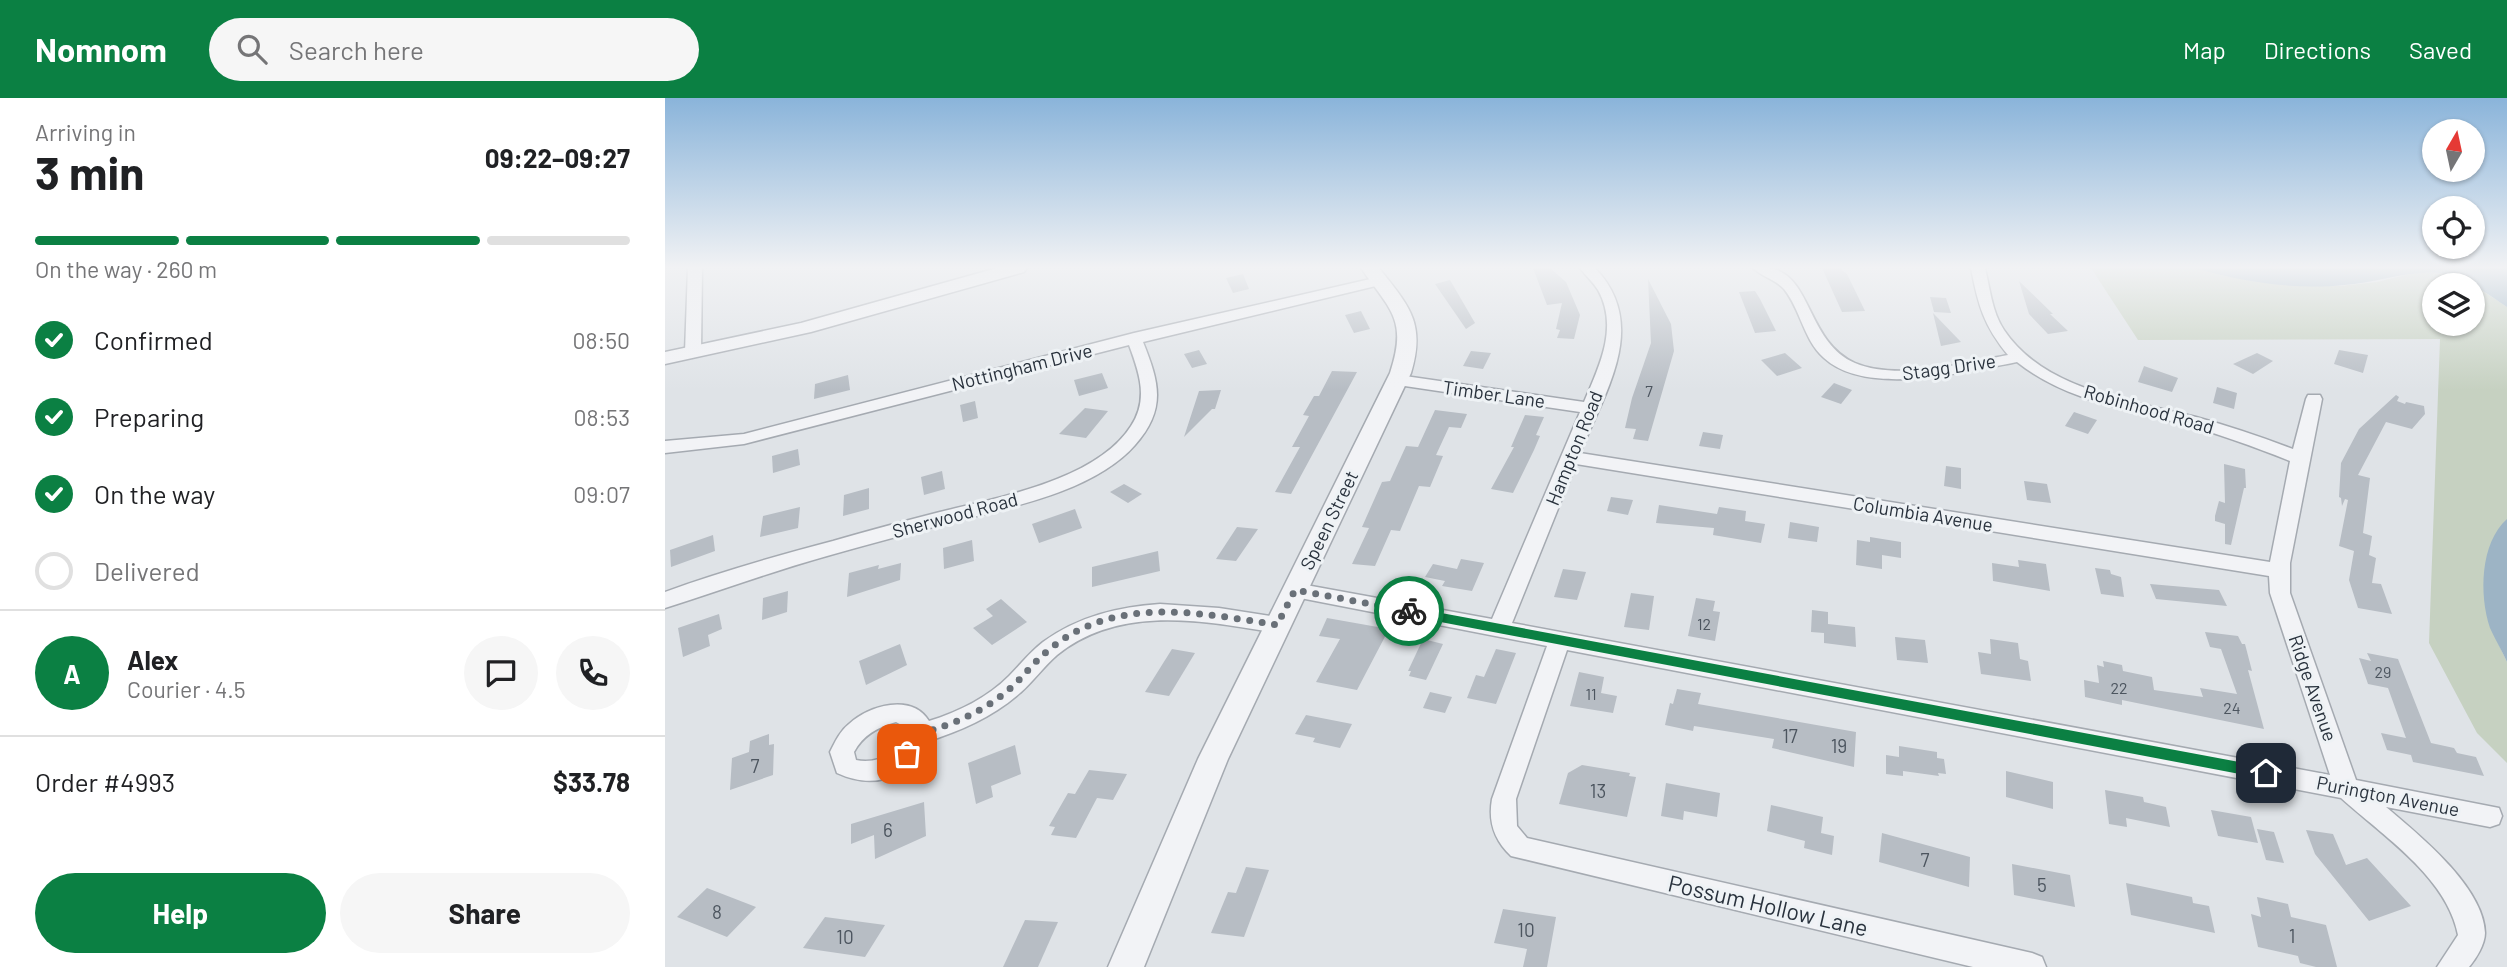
<!DOCTYPE html>
<meta charset="utf-8">
<style>
body{margin:0;font-family:Barlow,sans-serif;background:#f6f6f6;color:#202124;height:100vh;display:flex;flex-direction:column;font-size:26px;white-space:nowrap}
*{box-sizing:border-box;margin:0}
p{font-size:23px;color:#757577}
.icon{flex:none;width:38px;height:38px;fill:none;stroke:currentColor;stroke-width:2;stroke-linecap:round;stroke-linejoin:round}
.map{position:relative;flex:1;overflow:hidden}
.sheet{display:flex;flex-direction:column;background:#fff;width:665px}
.sheet>*{flex:none}
.needle{width:46px;rotate:9deg}
.tools{position:absolute;left:1757px;top:21px;display:grid;gap:14px}
.tools a{display:grid;place-items:center;width:63px;height:63px;border-radius:50%;background:#fff;box-shadow:0 2px 5px #0004;font-size:35px}
.pin{position:absolute;display:grid;place-items:center;width:60px;height:60px;color:#fff;margin:-30px;border-radius:14px;box-shadow:0 4px 10px #0006}
.courier{position:absolute;display:grid;place-items:center;width:70px;height:70px;margin:-35px;border:5px solid #0b8043;border-radius:50%;background:#fff;color:#222;box-shadow:0 2px 9px #0007}
.headline em{font-style:normal;font-weight:700}
.headline div{display:flex;flex-direction:column-reverse}
.headline{display:flex;align-items:center;justify-content:space-between;height:119px;padding:0 35px}
h1{font-size:46px;font-weight:700;line-height:52px}
.bar{display:grid;grid-template-columns:repeat(4,1fr);gap:10px 7px;align-content:center;height:84px;padding:0 35px}
.bar i{height:9px;border-radius:5px;background:#e0e0e0}
.bar .active{background:#0b8043}
.bar p{grid-column:span 4}
.line{display:flex;align-items:center;gap:18px;padding:0 35px;border-top:2px solid #e0e0e0}
.line div{flex:1}
.round{display:grid;place-items:center;flex:none;width:74px;height:74px;border-radius:37px;background:#f6f6f6}
ol{padding:0 35px;list-style:none}
li{display:flex;align-items:center;gap:21px;height:77px}
li p{margin-inline-start:auto}
li .icon{padding:7px;border-radius:50%;background:#0b8043;color:#fff;stroke-width:4}
li:last-child{color:#757577}
li i{width:38px;height:38px;border:4px solid #e0e0e0;border-radius:50%}
.action{display:flex;gap:14px;margin-top:auto;padding:14px 35px}
.action a{flex:1;height:80px;border-radius:42px;background:#0b8043;color:#fff;font-size:28px;font-weight:700;line-height:80px;text-align:center}
.action a+a{background:#f6f6f6;color:#202124}
header{display:flex;align-items:center;gap:42px;box-sizing:border-box;height:98px;padding:0 35px;background:#0b8043;color:#fff}
header strong{font-size:33px}
nav{display:flex;gap:38px;margin-inline-start:auto;font-size:24px}
.search{width:490px;height:63px;background:#f6f6f6;display:flex;align-items:center;gap:18px;box-sizing:border-box;padding:0 24px;border-radius:38px;color:#757577;font-size:26px}
main{display:flex;flex:1;min-height:0}
.map>svg:first-child{display:block}
.green{fill:#c6d1c1;fill-rule:evenodd}
.water{fill:#9db4c5}
.building{fill:#b7bdc4}
.lines{fill:none;stroke-linecap:round;stroke-linejoin:round}
.minor-casing{stroke:#a5aab1;stroke-width:3}
.tertiary-casing{stroke:#a5aab1;stroke-width:3}
.minor{fill:#f2f3f6;fill-rule:evenodd}
.tertiary{fill:#f2f3f6;fill-rule:evenodd}
.route{fill:#0b8043}
.done{stroke:#697078;stroke-width:7;stroke-dasharray:0 12.6}
.labels{text-anchor:middle;stroke-width:6;stroke-linejoin:round;paint-order:stroke}
.number-label{font-size:16px;fill:#4c555f}
.street-label{font-size:19px;fill:#29323d;stroke:#eef2f5}
.near-number-label{font-size:19px;fill:#4c555f}
.near-street-label{font-size:23px;fill:#29323d;stroke:#eef2f5}
</style>
<header>
<strong>Nomnom</strong>
<div class="search"><svg class="icon" aria-label="search" viewBox="0 0 24 24"><circle cx="10" cy="10" r="6"/><path d="M15 15l6 6"/></svg>Search here</div>
<nav><a>Map</a><a>Directions</a><a>Saved</a></nav>
</header>
<main>
<section class="sheet">
<div class="headline"><div><h1>3 min</h1><p>Arriving in</p></div><em>09:22–09:27</em></div>
<div class="bar"><i class="active"></i><i class="active"></i><i class="active"></i><i></i><p>On the way · 260 m</p></div>
<ol>
<li><svg class="icon" aria-label="check" viewBox="0 0 24 24"><path d="M5 12l5 5 9-10"/></svg>Confirmed<p>08:50</p></li>
<li><svg class="icon" aria-label="check" viewBox="0 0 24 24"><path d="M5 12l5 5 9-10"/></svg>Preparing<p>08:53</p></li>
<li><svg class="icon" aria-label="check" viewBox="0 0 24 24"><path d="M5 12l5 5 9-10"/></svg>On the way<p>09:07</p></li>
<li><i></i>Delivered</li>
</ol>
<div class="line" style="height:126px"><b class="round" style="background:#0b8043;color:#fff">A</b><div><b>Alex</b><p>Courier · 4.5</p></div><a class="round"><svg class="icon" aria-label="chat" viewBox="0 0 24 24"><path d="M4 5h16v11H9l-5 4z"/></svg></a><a class="round"><svg class="icon" aria-label="phone" viewBox="0 0 24 24"><path d="M5 4h4l2 5-3 2q2 4 5 5l2-3 5 2v4C11 20 4 13 5 4z"/></svg></a></div>
<div class="line" style="height:91px"><div>Order #4993</div><b>$33.78</b></div>
<div class="action"><a>Help</a><a>Share</a></div>
</section>
<div class="map">
<svg width="1842" height="869" viewBox="0 0 1842 869">
<rect width="100%" height="100%" fill="#dfe3e7"/>
<path class="green" d="M1426 170H1530L1586 183 1630 187 1675 188 1712 184 1753 174 1784 176 1806 185 1842 209V421L1825 528 1842 564V665L1812 635 1764 545 1775 241 1473 242ZM1769 187H1808V226H1769Z"/>
<g class="water">
<path d="M1530 170H1842V209C1824 197 1806 183 1786 177 1754 168 1712 185 1679 187 1630 192 1577 184 1530 170Z"/>
<path d="M1842 421V564C1837 553 1830 541 1825 530 1814 497 1815 445 1842 421Z"/>
</g>
<g class="building">
<polygon points="868,170 885,170 901,184 915,217 909,241 892,240 895,232 891,231 897,205 882,207"/>
<polygon points="1157,170 1174,170 1182,176 1200,213 1177,214"/>
<polygon points="578,176 584,191 568,195 561,180"/>
<polygon points="983,181 1006,226 1009,253 983,343 968,341 971,331 960,330 967,300 986,245"/>
<polygon points="785,182 810,225 801,231 770,186"/>
<polygon points="1354,183 1388,216 1385,216 1403,233 1383,236 1364,216"/>
<polygon points="1090,193 1095,201 1111,233 1090,235 1074,194"/>
<polygon points="1265,199 1281,200 1286,215 1269,214"/>
<polygon points="696,213 705,231 689,235 680,217"/>
<polygon points="1268,215 1296,244 1276,248"/>
<polygon points="534,252 542,266 527,270 519,256"/>
<polygon points="1674,252 1703,257 1698,275 1669,266"/>
<polygon points="806,253 826,255 818,271 798,268"/>
<polygon points="1120,255 1137,270 1112,278 1096,262"/>
<polygon points="1592,255 1608,263 1588,276 1568,266"/>
<polygon points="1479,268 1513,280 1507,294 1473,284"/>
<polygon points="667,273 692,274 626,396 610,394 635,349 627,349 644,318 638,317 649,298 654,298"/>
<polygon points="437,275 443,290 414,298 409,282"/>
<polygon points="183,277 185,292 149,301 150,286"/>
<polygon points="1169,285 1187,292 1176,306 1156,299"/>
<polygon points="1552,289 1572,295 1569,311 1548,305"/>
<polygon points="556,292 550,311 547,311 519,339 534,293"/>
<polygon points="1731,297 1734,299 1732,303 1740,306 1741,304 1759,308 1760,316 1747,331 1721,324 1693,377 1705,380 1698,435 1707,438 1704,457 1711,460 1707,485 1716,486 1727,516 1693,510 1684,482 1689,453 1674,448 1683,402 1680,401 1677,408 1676,400 1674,399 1676,365 1694,331"/>
<polygon points="310,303 313,320 298,324 295,307"/>
<polygon points="420,310 443,313 421,340 394,336"/>
<polygon points="770,312 802,316 796,330 784,329 771,357 778,358 765,389 754,388 735,433 726,432 710,468 687,466 704,430 697,429 717,384 725,383 741,348 753,349"/>
<polygon points="1409,314 1432,322 1423,336 1400,328"/>
<polygon points="860,317 879,319 871,337 875,338 869,352 848,395 826,391 849,349 846,349"/>
<polygon points="1038,334 1058,337 1055,351 1034,348"/>
<polygon points="133,351 135,367 108,375 107,358"/>
<polygon points="1559,366 1580,371 1581,390 1579,390 1566,447 1560,446 1560,426 1550,423 1550,418 1554,403 1560,405"/>
<polygon points="1281,368 1296,370 1296,391 1279,388"/>
<polygon points="277,373 280,391 259,397 256,379"/>
<polygon points="1359,383 1382,386 1386,405 1362,402"/>
<polygon points="459,386 477,396 463,405 445,394"/>
<polygon points="204,390 204,411 178,418 179,397"/>
<polygon points="946,399 968,402 963,417 942,413"/>
<polygon points="994,407 1052,416 1054,409 1081,413 1080,423 1100,426 1096,445 1048,437 1049,430 991,425"/>
<polygon points="135,409 133,430 95,439 98,418"/>
<polygon points="410,411 417,430 374,445 367,426"/>
<polygon points="1125,424 1154,429 1152,444 1123,440"/>
<polygon points="572,429 593,431 571,463 551,461"/>
<polygon points="48,437 50,453 6,469 5,452"/>
<polygon points="1205,439 1236,444 1236,460 1217,457 1217,471 1191,467 1192,442 1205,444"/>
<polygon points="307,442 309,463 279,471 278,450"/>
<polygon points="493,453 495,473 427,489 427,469"/>
<polygon points="796,461 819,465 807,493 777,488 780,483 760,479 768,466 792,471"/>
<polygon points="1353,462 1381,466 1385,493 1328,483 1327,465 1354,469"/>
<polygon points="236,465 235,482 182,499 184,475 214,467 213,471"/>
<polygon points="1430,470 1445,472 1446,476 1456,479 1459,499 1436,496"/>
<polygon points="898,471 921,474 912,502 889,499"/>
<polygon points="1485,486 1554,492 1562,508 1491,501"/>
<polygon points="123,493 122,514 97,522 98,500"/>
<polygon points="966,495 989,498 984,532 959,529"/>
<polygon points="1031,500 1050,503 1048,513 1055,514 1050,543 1023,538"/>
<polygon points="336,501 362,524 327,547 308,530 328,518 321,511"/>
<polygon points="1147,512 1163,514 1163,526 1190,529 1191,549 1159,545 1159,535 1146,534"/>
<polygon points="54,516 57,531 43,537 45,548 18,559 13,530"/>
<polygon points="662,520 724,531 692,592 651,584 675,541 654,538"/>
<polygon points="1540,534 1573,538 1577,546 1580,546 1587,573 1583,572 1599,631 1457,602 1457,607 1420,599 1419,582 1434,585 1432,567 1439,569 1438,563 1457,567 1458,573 1487,579 1489,592 1538,599 1535,590 1572,596 1556,551 1545,549"/>
<polygon points="1230,539 1260,542 1263,565 1232,562"/>
<polygon points="758,541 778,546 761,582 744,578 746,573 743,573"/>
<polygon points="1325,541 1353,545 1355,561 1363,563 1366,583 1316,576 1313,554 1326,556"/>
<polygon points="235,546 242,567 201,587 194,563"/>
<polygon points="507,551 530,555 504,598 480,594"/>
<polygon points="831,551 851,555 831,606 802,600 811,577 819,579"/>
<polygon points="1702,555 1733,561 1766,645 1789,650 1792,655 1811,659 1819,678 1748,664 1746,657 1722,652 1716,635 1741,640 1723,590 1703,586 1694,560 1706,563"/>
<polygon points="914,574 939,579 936,595 952,598 948,615 905,608"/>
<polygon points="1012,591 1036,595 1033,606 1191,634 1189,669 1107,650 1109,641 1029,628 1028,633 1000,627 1005,605 1008,606"/>
<polygon points="765,594 787,599 780,615 758,610"/>
<polygon points="641,617 687,626 675,650 648,644 650,640 630,636"/>
<polygon points="104,636 104,647 109,646 108,677 65,692 67,660 84,654 85,643"/>
<polygon points="350,647 356,676 326,688 328,699 311,706 303,665"/>
<polygon points="1234,648 1272,654 1272,660 1279,661 1281,676 1273,675 1274,678 1238,673 1238,678 1221,676 1221,657 1234,659"/>
<polygon points="917,667 965,675 964,678 971,679 962,719 894,706 903,675"/>
<polygon points="424,672 462,676 448,702 432,700 411,740 386,737 390,729 384,728 403,695 410,696"/>
<polygon points="1341,673 1388,684 1388,711 1341,699"/>
<polygon points="1001,685 1055,695 1052,719 1019,713 1018,722 996,718"/>
<polygon points="1440,692 1478,699 1479,704 1501,709 1505,729 1461,720 1462,729 1444,726"/>
<polygon points="259,704 261,738 210,761 209,737 186,746 186,726"/>
<polygon points="1106,707 1158,719 1156,735 1169,738 1167,757 1139,750 1140,743 1102,733"/>
<polygon points="1546,712 1586,719 1593,745 1553,738"/>
<polygon points="1592,731 1609,734 1619,765 1601,762"/>
<polygon points="1641,732 1668,736 1681,767 1702,760 1746,808 1704,823 1650,756"/>
<polygon points="1217,735 1305,759 1304,789 1214,764"/>
<polygon points="1347,766 1405,777 1410,809 1349,797"/>
<polygon points="581,769 604,772 579,839 546,835 563,794 571,795"/>
<polygon points="1461,785 1527,799 1528,805 1544,808 1550,835 1466,817"/>
<polygon points="42,790 91,809 62,839 12,819"/>
<polygon points="1592,799 1623,806 1626,819 1661,827 1672,869 1651,869 1635,865 1633,858 1593,849 1586,816 1596,819"/>
<polygon points="838,811 891,819 882,869 858,869 862,851 829,845"/>
<polygon points="160,819 220,827 200,859 138,850"/>
<polygon points="360,822 393,824 373,869 338,869"/>
</g>
<g class="lines">
<g class="minor-casing">
<g id="minor">
<polygon points="23,170 37,170 36,254 28,259 20,254"/>
<path d="M915 170H930C985 227 940 294 915 355L1605 464 1625 363C1590 349 1554 336 1518 326 1460 311 1400 302 1352 264 1301 274 1201 299 1159 260 1138 241 1136 212 1119 191 1110 181 1097 179 1088 170 1095 170 1103 169 1109 171 1147 182 1143 244 1190 265 1232 283 1301 265 1343 257 1319 228 1313 207 1306 170H1320C1325 191 1327 214 1339 232 1380 293 1466 302 1531 319 1564 328 1596 339 1628 351L1641 301 1643 297H1655L1657 301 1625 465V495L1691 682 1834 710 1837 718 1834 726 1825 729 1721 709C1753 736 1819 789 1820 835 1820 846 1811 861 1804 869H1772L1793 837C1782 779 1717 737 1676 700L902 552 851 701 852 728 862 740 1367 855 1377 859 1381 869H1308L846 758C829 742 823 724 827 701L882 548 630 499 623 497 620 492 623 487 630 485 827 521 915 314 733 287 725 282 733 277 919 304C934 269 954 229 933 192 928 184 921 178 915 170ZM911 366 1604 478 1605 495 1665 677 847 525Z"/>
<path d="M714 179 721 183 719 186 478 244C494 284 502 311 470 347 427 396 336 411 276 427 238 437 200 447 162 458 108 473 54 493 0 510V494C55 474 111 458 168 443 202 433 236 424 271 415 330 400 431 383 466 328 484 301 474 274 464 247L79 346 0 355V343L79 336 469 235Z"/>
<path d="M495 506 554 510 612 519 619 521 623 527 619 533 612 535C538 523 456 506 392 557 378 569 368 584 355 595 328 619 295 633 261 644 242 681 209 692 172 675L165 654C170 644 175 633 184 626 204 607 247 595 264 623 293 614 322 600 344 578 355 567 365 554 378 544 414 518 453 509 495 506ZM231 624 242 630C238 653 213 667 191 662L189 654C198 637 213 629 231 624Z"/>
</g>
</g>
<g class="tertiary-casing">
<g id="tertiary">
<polygon points="332,170 362,170 359,174 146,234 0,266 0,254 136,225"/>
<path d="M696 170H714C744 208 761 225 746 275L563 661 479 869H443L533 661 725 275C743 221 725 212 696 170Z"/>
</g>
</g>
<use href="#minor" class="minor"/>
<use href="#tertiary" class="tertiary"/>
</g>
<linearGradient id="sky" x2="0" y2="1"><stop stop-color="#8ab4da"/><stop offset="0.58" stop-color="#f1f2f4"/><stop offset="1" stop-color="#f1f2f4" stop-opacity="0"/></linearGradient>
<rect width="1842" height="292" fill="url(#sky)"/>
<polygon class="route" points="744,509 1601,669 1608,675 1601,681 744,518 738,513"/>
<g class="lines">
<path class="done" d="M242 656 254 636C290 626 320 613 348 588 361 575 372 561 386 550 452 497 536 515 612 527L630 492 744 513"/>
</g>
<g class="labels">
<g class="number-label">
<text x="984" y="299">7</text>
<text x="1039" y="532">12</text>
<text x="1718" y="580">29</text>
<text x="1454" y="596">22</text>
<text x="926" y="602">11</text>
<text x="1567" y="616">24</text>
</g>
<g class="street-label">
<text transform="translate(357 269) rotate(-14)" y="7">Nottingham Drive</text>
<text transform="translate(1284 269) rotate(-8)" y="7">Stagg Drive</text>
<text transform="translate(829 296) rotate(8)" y="7">Timber Lane</text>
<text transform="translate(1484 311) rotate(16)" y="7">Robinhood Road</text>
<text transform="translate(909 350) rotate(-68)" y="7">Hampton Road</text>
<text transform="translate(1258 416) rotate(9)" y="7">Columbia Avenue</text>
<text transform="translate(290 417) rotate(-15)" y="7">Sherwood Road</text>
<text transform="translate(664 422) rotate(-64)" y="7">Speen Street</text>
<text transform="translate(1648 590) rotate(71)" y="7">Ridge Avenue</text>
<text transform="translate(1723 698) rotate(11)" y="7">Purington Avenue</text>
</g>
<g class="near-number-label">
<text x="1125" y="645">17</text>
<text x="1174" y="655">19</text>
<text x="90" y="675">7</text>
<text x="933" y="700">13</text>
<text x="223" y="739">6</text>
<text x="1260" y="769">7</text>
<text x="1377" y="794">5</text>
<text x="52" y="821">8</text>
<text x="861" y="839">10</text>
<text x="1627" y="845">1</text>
<text x="180" y="846">10</text>
</g>
<g class="near-street-label">
<text transform="translate(1103 808) rotate(13)" y="8">Possum Hollow Lane</text>
</g>
</g>
</svg>
<div class="tools">
<a><svg class="needle" viewBox="-14 -14 28 28"><path d="M0-13l5 13h-10z" fill="#e53935"/><path d="M0 13l5-13h-10z" fill="#757577"/></svg></a>
<a><svg class="icon" aria-label="locate" viewBox="0 0 24 24"><circle cx="12" cy="12" r="6"/><path d="M12 2v4M12 18v4M2 12h4M18 12h4"/></svg></a>
<a><svg class="icon" aria-label="layers" viewBox="0 0 24 24"><path d="M12 4l9 5-9 5-9-5zM3 14l9 5 9-5"/></svg></a>
</div>
<div class="pin" style="left:242px;top:656px;background:#ea580c"><svg class="icon" aria-label="bag" viewBox="0 0 24 24"><path d="M5 8h14l-1 12H6zM9 8a3 3 0 0 1 6 0"/></svg></div>
<div class="pin" style="left:1601px;top:675px;background:#1f2937"><svg class="icon" aria-label="home" viewBox="0 0 24 24"><path d="M3 11l9-7 9 7M6 9v11h12V9"/></svg></div>
<div class="courier" style="left:744px;top:513px"><svg class="icon" aria-label="bike" viewBox="0 0 24 24"><circle cx="6" cy="16" r="4"/><circle cx="18" cy="16" r="4"/><path d="M6 16l4-8h5l3 8M10 8l3 8H6M13 5h3"/></svg></div>
</div>
</main>
